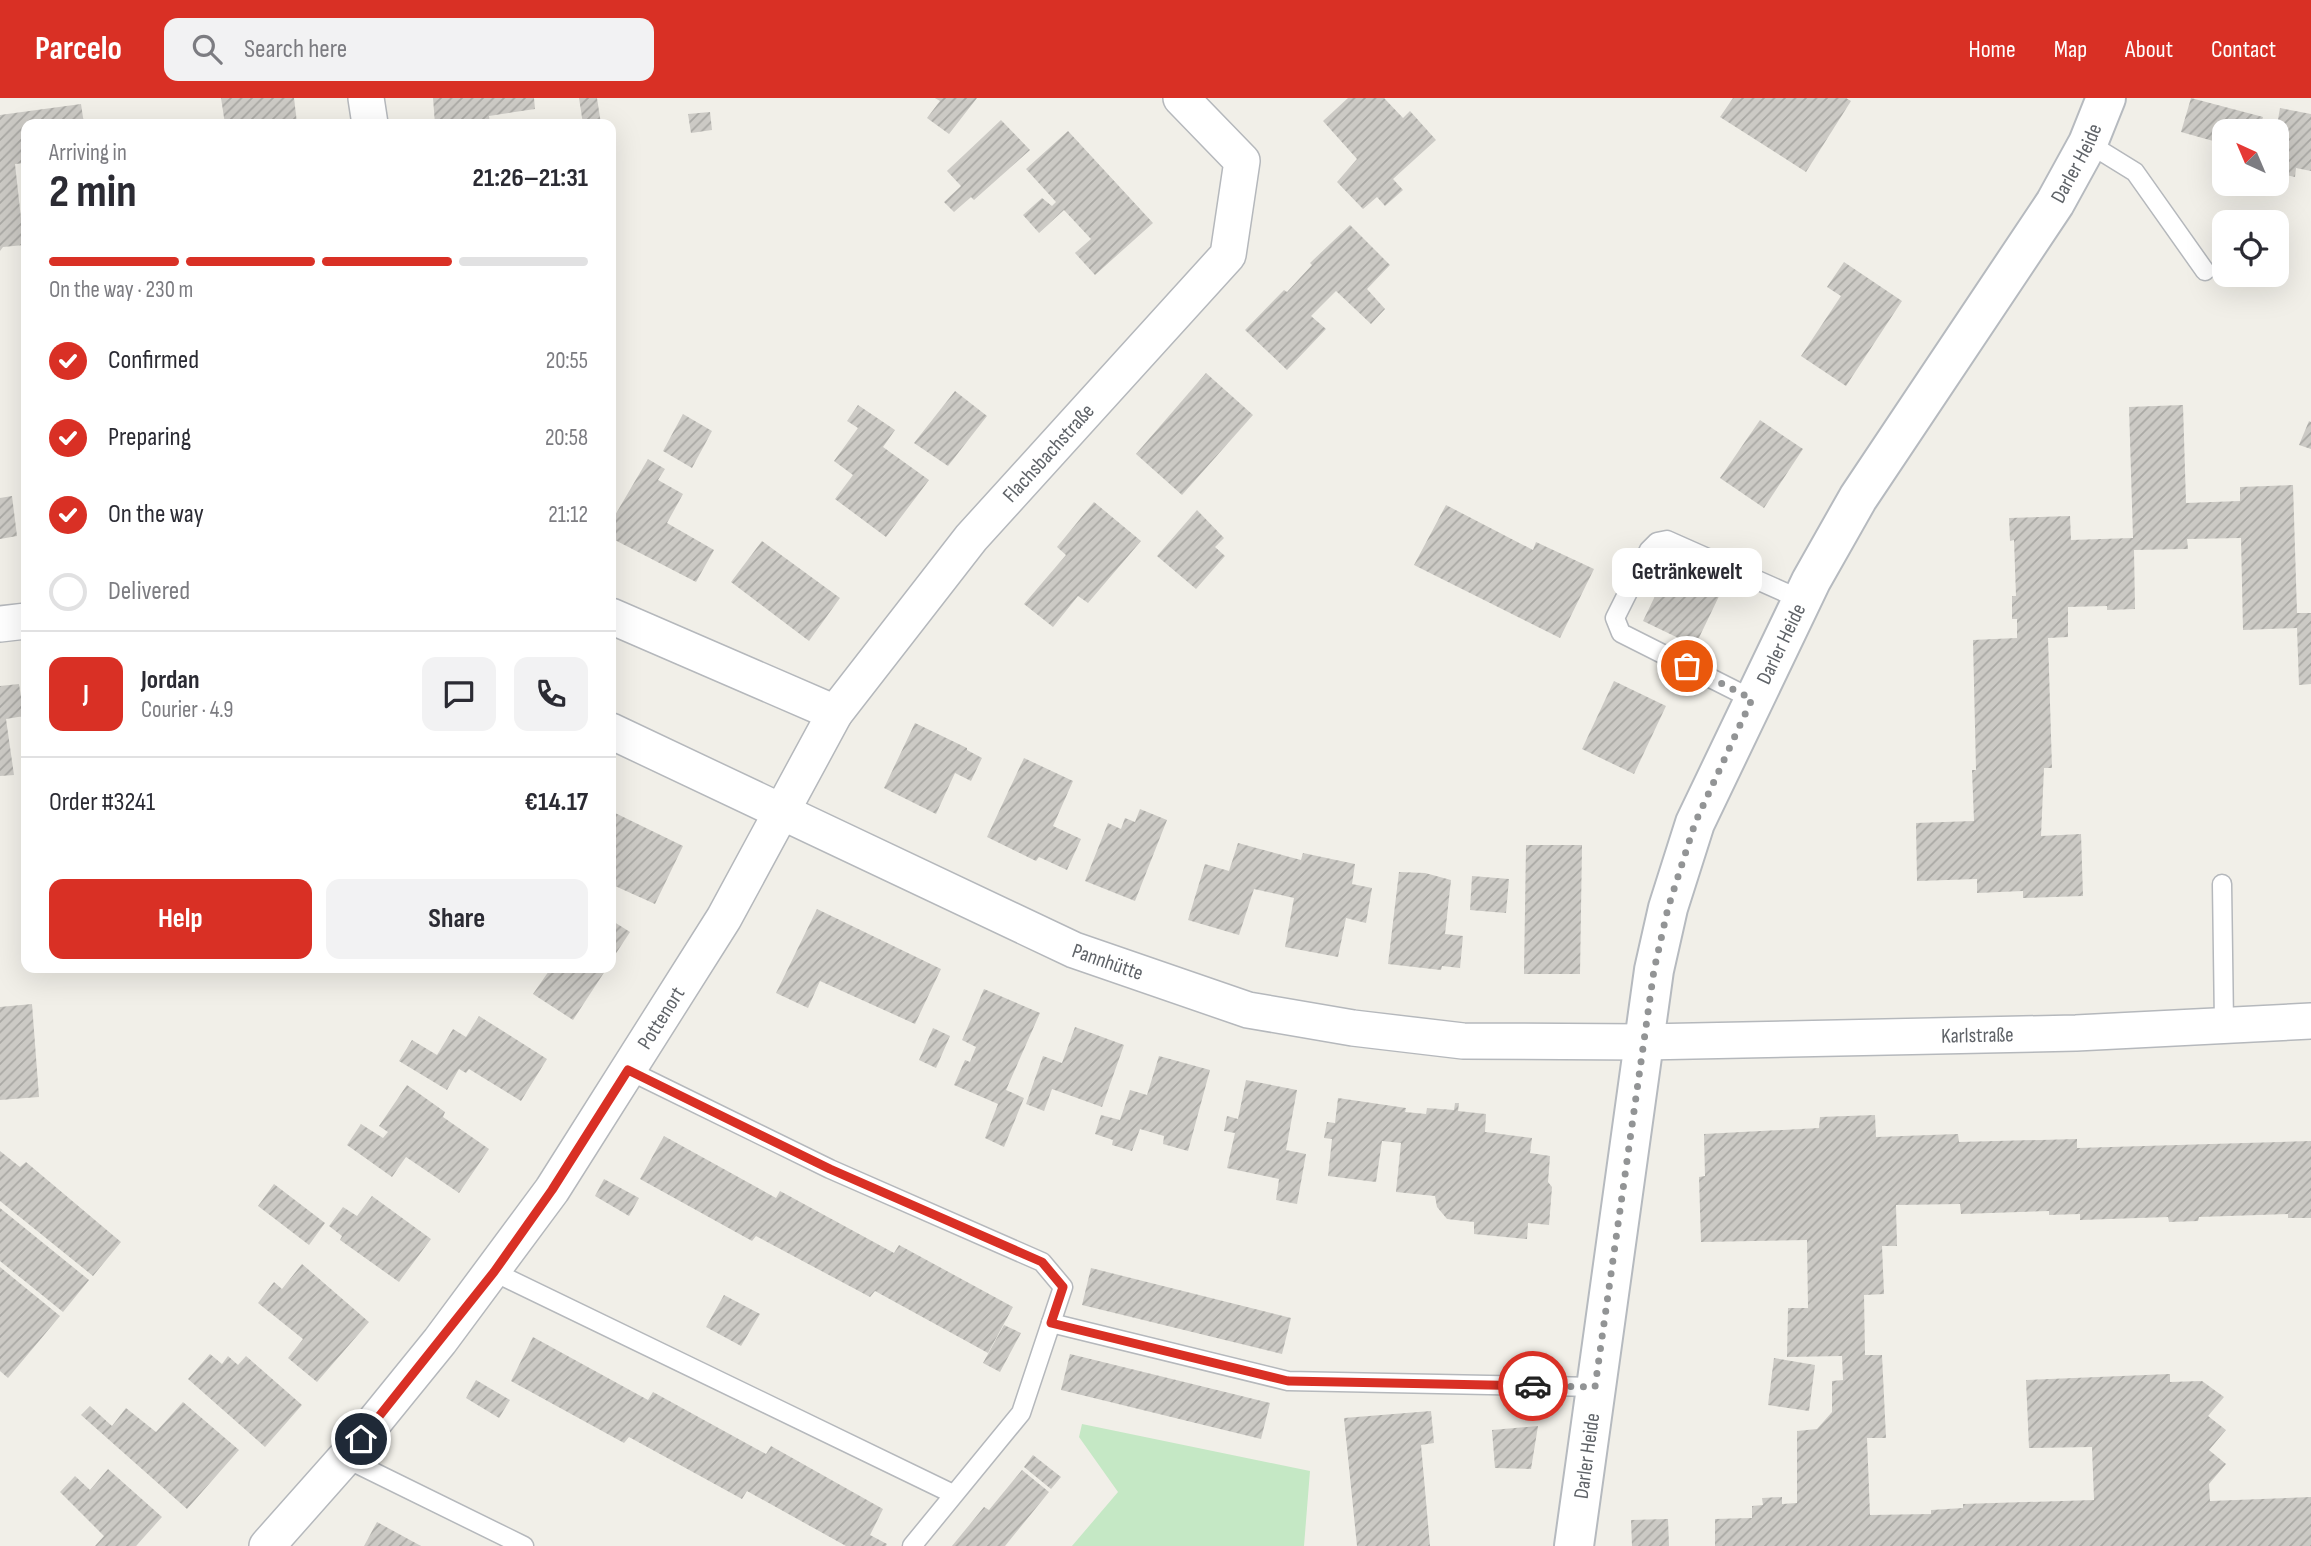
<!DOCTYPE html>
<meta charset="utf-8">
<style>
body{margin:0;font-family:"Sofia Sans Condensed",sans-serif;background:#f2f2f3;color:#2b2b33;height:100vh;display:flex;flex-direction:column;font-size:26px;white-space:nowrap}
*{box-sizing:border-box;margin:0}
p{font-size:23px;color:#7c7c81}
.icon{flex:none;width:38px;height:38px;fill:none;stroke:currentColor;stroke-width:2;stroke-linecap:round;stroke-linejoin:round}
.map{position:relative;flex:1;overflow:hidden}
.details{position:absolute;left:21px;top:21px;width:595px;height:854px;display:flex;flex-direction:column;background:#fff;border-radius:14px;box-shadow:0 7px 28px #0002}
.details>*{flex:none}
.needle{width:46px;rotate:316deg}
.buttons{position:absolute;left:2212px;top:21px;display:grid;gap:14px}
.buttons a{display:grid;place-items:center;width:77px;height:77px;border-radius:14px;background:#fff;box-shadow:0 7px 28px #0002;font-size:35px}
.pin{position:absolute;display:grid;place-items:center;width:60px;height:60px;color:#fff;margin:-30px;border:4px solid #fff;border-radius:50%;box-shadow:0 2px 7px #0007}
.courier{position:absolute;display:grid;place-items:center;width:70px;height:70px;margin:-35px;border:5px solid #d93025;border-radius:50%;background:#fff;color:#222;box-shadow:0 2px 9px #0007}
.bubble{position:absolute;height:49px;border-radius:14px;background:#fff;box-shadow:0 7px 28px #0002;font-size:23px;font-weight:700;line-height:49px;text-align:center}
.head em{font-style:normal;font-weight:700}
.head div{display:flex;flex-direction:column-reverse}
.head{display:flex;align-items:center;justify-content:space-between;height:119px;padding:0 28px}
h1{font-size:46px;font-weight:700;line-height:52px}
.bar{display:grid;grid-template-columns:repeat(4,1fr);gap:10px 7px;align-content:center;height:84px;padding:0 28px}
.bar i{height:9px;border-radius:5px;background:#e1e1e2}
.bar .active{background:#d93025}
.bar p{grid-column:span 4}
.line{display:flex;align-items:center;gap:18px;padding:0 28px;border-top:2px solid #e1e1e2}
.line div{flex:1}
.round{display:grid;place-items:center;flex:none;width:74px;height:74px;border-radius:14px;background:#f2f2f3}
ol{padding:0 28px;list-style:none}
li{display:flex;align-items:center;gap:21px;height:77px}
li p{margin-inline-start:auto}
li .icon{padding:7px;border-radius:50%;background:#d93025;color:#fff;stroke-width:4}
li:last-child{color:#7c7c81}
li i{width:38px;height:38px;border:4px solid #e1e1e2;border-radius:50%}
.action{display:flex;gap:14px;margin-top:auto;padding:14px 28px}
.action a{flex:1;height:80px;border-radius:14px;background:#d93025;color:#fff;font-size:28px;font-weight:700;line-height:80px;text-align:center}
.action a+a{background:#f2f2f3;color:#2b2b33}
header{display:flex;align-items:center;gap:42px;box-sizing:border-box;height:98px;padding:0 35px;background:#d93025;color:#fff}
header strong{font-size:33px}
nav{display:flex;gap:38px;margin-inline-start:auto;font-size:24px}
.search{width:490px;height:63px;background:#f2f2f3;display:flex;align-items:center;gap:18px;box-sizing:border-box;padding:0 24px;border-radius:14px;color:#7c7c81;font-size:26px}
.map>svg:first-child{display:block}
.green{fill:#c5e8c5}
.building{fill:url(#building-hatch)}
.lines{fill:none;stroke-linecap:round;stroke-linejoin:round}
.lane-casing{stroke:#b5b8bc;stroke-width:21}
.street-casing{stroke:#b5b8bc;stroke-width:38}
.secondary-casing{stroke:#b6babf;stroke-width:42}
.lane{stroke:#fff;stroke-width:18}
.street{stroke:#fff;stroke-width:35}
.secondary{stroke:#fff;stroke-width:38}
.done{stroke:#929495;stroke-width:7;stroke-dasharray:0 12.6}
.route{stroke:#d93025;stroke-width:9}
.labels{text-anchor:middle;stroke-width:7;stroke-linejoin:round;paint-order:stroke}
.street-label{font-size:21px;fill:#5f6368;stroke:#fff}
</style>
<header>
<strong>Parcelo</strong>
<div class="search"><svg class="icon" aria-label="search" viewBox="0 0 24 24"><circle cx="10" cy="10" r="6"/><path d="M15 15l6 6"/></svg>Search here</div>
<nav><a>Home</a><a>Map</a><a>About</a><a>Contact</a></nav>
</header>
<div class="map">
<svg width="2311" height="1448" viewBox="0 0 2311 1448">
<defs>
<pattern id="building-hatch" width="6" height="6" patternUnits="userSpaceOnUse" patternTransform="scale(1.75)"><rect width="6" height="6" fill="#cccac5"/><path d="M-1 1l2-2M0 6l6-6M5 7l2-2" fill="none" stroke="#a9a8a4"/></pattern>
</defs>
<rect width="100%" height="100%" fill="#f1efe8"/>
<polygon class="green" points="1082,1326 1310,1373 1304,1448 1072,1448 1118,1394 1079,1339"/>
<g class="building">
<polygon points="221,0 294,0 297,25 225,26"/>
<polygon points="433,0 534,0 535,11 489,18 490,26 435,26"/>
<polygon points="579,0 597,0 601,26 583,26"/>
<polygon points="935,0 977,0 949,36 927,20 940,3"/>
<polygon points="1348,0 1384,0 1403,20 1410,13 1436,42 1393,81 1403,92 1385,108 1377,99 1363,111 1337,84 1357,61 1323,23"/>
<polygon points="1733,0 1846,0 1851,3 1806,74 1720,19"/>
<polygon points="2191,0 2263,19 2259,33 2224,33 2224,46 2181,34"/>
<polygon points="81,6 84,26 26,26 26,65 15,66 24,147 3,149 0,153 0,17"/>
<polygon points="2280,10 2311,16 2311,73 2296,70 2295,79 2277,75 2276,33"/>
<polygon points="710,14 712,32 691,35 688,16"/>
<polygon points="1001,22 1030,52 974,102 971,99 954,114 944,104 961,88 947,73"/>
<polygon points="1068,33 1153,125 1095,177 1075,155 1091,141 1064,112 1039,135 1023,117 1042,100 1052,108 1056,104 1026,71"/>
<polygon points="1350,127 1390,167 1367,191 1385,211 1371,226 1336,193 1311,218 1326,231 1287,272 1245,232 1284,192 1287,194 1312,167 1310,165"/>
<polygon points="1844,164 1902,203 1846,288 1801,258 1841,198 1827,189"/>
<polygon points="1206,275 1253,317 1182,397 1136,356"/>
<polygon points="955,293 987,318 948,368 914,345"/>
<polygon points="858,307 895,332 883,349 929,382 886,439 835,401 853,377 834,363 858,330 847,323"/>
<polygon points="2183,307 2186,405 2240,403 2240,389 2293,387 2297,515 2311,515 2311,586 2299,587 2297,530 2243,532 2241,440 2187,441 2188,451 2134,452 2135,511 2107,512 2107,508 2068,509 2068,539 2048,540 2052,670 2044,670 2041,738 2081,736 2083,798 2023,800 2023,793 1977,795 1977,781 1917,783 1916,725 1974,723 1972,672 1976,672 1973,542 2017,540 2017,521 2012,521 2012,498 2016,498 2014,442 2010,443 2009,420 2070,418 2071,442 2133,440 2129,309"/>
<polygon points="683,316 712,333 692,370 663,353"/>
<polygon points="1760,322 1803,351 1764,410 1720,380"/>
<polygon points="2309,323 2311,324 2311,351 2299,347"/>
<polygon points="648,361 665,371 658,382 683,396 667,425 714,452 696,484 611,440 611,424"/>
<polygon points="12,398 17,438 0,441 0,400"/>
<polygon points="1094,404 1141,443 1088,505 1078,498 1053,529 1024,506 1066,457 1057,449"/>
<polygon points="1446,407 1533,452 1536,444 1594,471 1560,540 1414,467"/>
<polygon points="1197,412 1224,440 1215,449 1225,458 1196,491 1157,458"/>
<polygon points="762,443 840,500 809,543 731,484"/>
<polygon points="1670,467 1722,492 1695,548 1643,523"/>
<polygon points="1614,583 1666,608 1634,676 1582,651"/>
<polygon points="19,586 24,618 6,621 14,677 0,678 0,588"/>
<polygon points="915,625 967,650 967,652 982,660 971,683 955,675 936,716 884,690"/>
<polygon points="1024,660 1073,683 1053,728 1081,741 1067,772 1039,759 1036,763 987,739"/>
<polygon points="1140,711 1167,722 1135,803 1085,783 1108,725 1121,731 1125,720 1135,724"/>
<polygon points="611,713 683,748 655,806 615,788 614,791 611,790"/>
<polygon points="1238,745 1301,762 1303,755 1355,766 1352,786 1372,790 1366,825 1346,820 1338,859 1285,849 1294,800 1254,791 1239,837 1188,822 1205,766 1229,773"/>
<polygon points="1526,747 1582,747 1580,876 1524,876"/>
<polygon points="1399,774 1425,775 1451,782 1445,836 1463,838 1460,870 1442,868 1441,872 1388,866"/>
<polygon points="1472,778 1509,781 1506,815 1470,812"/>
<polygon points="817,811 941,871 915,926 820,883 808,910 776,895"/>
<polygon points="611,822 630,834 611,863"/>
<polygon points="551,870 607,870 573,922 533,896"/>
<polygon points="984,891 1040,915 1006,992 1024,1000 1004,1049 985,1040 998,1006 954,987 965,962 970,964 976,949 962,942"/>
<polygon points="32,906 39,999 0,1002 0,909"/>
<polygon points="479,918 547,961 521,1003 469,971 466,975 459,971 447,992 399,963 412,942 437,957 453,931 466,939"/>
<polygon points="1075,929 1124,947 1102,1009 1052,991 1044,1013 1026,1006 1043,958 1062,965"/>
<polygon points="933,930 950,938 936,970 919,962"/>
<polygon points="1159,958 1210,972 1188,1053 1163,1046 1164,1038 1140,1031 1132,1053 1112,1047 1113,1042 1095,1036 1101,1017 1120,1022 1130,992 1147,997"/>
<polygon points="1246,982 1297,992 1286,1052 1306,1056 1297,1106 1276,1102 1279,1081 1227,1070 1235,1035 1224,1033 1227,1018 1238,1021"/>
<polygon points="407,987 445,1014 443,1019 489,1051 459,1095 406,1059 392,1079 347,1047 361,1026 383,1040 388,1034 379,1028"/>
<polygon points="1338,1000 1406,1010 1405,1014 1426,1016 1427,1010 1454,1012 1455,1005 1459,1005 1458,1013 1486,1016 1485,1034 1532,1040 1530,1055 1550,1058 1548,1084 1552,1089 1549,1127 1528,1125 1527,1141 1474,1136 1474,1124 1447,1121 1437,1109 1435,1098 1396,1094 1401,1045 1382,1043 1376,1084 1328,1078 1332,1041 1324,1040 1327,1024 1335,1025"/>
<polygon points="1875,1017 1876,1039 1958,1036 1959,1044 2077,1041 2077,1050 2311,1043 2311,1120 2288,1120 2288,1116 2199,1119 2198,1123 2169,1124 2168,1119 2080,1122 2080,1116 2049,1117 2049,1113 1961,1116 1960,1106 1896,1107 1897,1148 1882,1148 1884,1196 1864,1197 1865,1257 1882,1257 1886,1340 1867,1340 1870,1417 1931,1416 1931,1412 1963,1410 1963,1406 2094,1402 2092,1349 2029,1350 2026,1282 2170,1276 2170,1284 2202,1283 2224,1299 2208,1318 2226,1332 2209,1352 2226,1366 2209,1386 2210,1403 2311,1399 2311,1448 1715,1448 1715,1421 1752,1420 1752,1408 1763,1407 1762,1400 1782,1399 1782,1406 1797,1405 1797,1333 1817,1331 1832,1314 1832,1283 1843,1282 1842,1258 1787,1259 1788,1210 1808,1210 1807,1142 1701,1144 1699,1079 1705,1078 1704,1036 1819,1030 1820,1019"/>
<polygon points="664,1038 776,1100 780,1093 894,1155 899,1147 1013,1209 988,1255 875,1193 870,1199 756,1138 752,1143 640,1081"/>
<polygon points="0,1053 20,1069 26,1064 121,1144 93,1178 0,1103"/>
<polygon points="604,1081 639,1100 629,1118 595,1098"/>
<polygon points="274,1086 325,1125 309,1147 258,1108"/>
<polygon points="372,1098 431,1141 399,1184 340,1142 342,1138 329,1128 343,1109 357,1118"/>
<polygon points="0,1110 89,1182 63,1214 0,1163"/>
<polygon points="302,1166 369,1224 317,1284 288,1260 303,1241 258,1205 274,1184 282,1191"/>
<polygon points="0,1169 60,1218 8,1280 0,1273"/>
<polygon points="1091,1170 1291,1220 1282,1256 1082,1207"/>
<polygon points="724,1197 760,1216 741,1248 706,1229"/>
<polygon points="1004,1227 1021,1235 1000,1274 983,1265"/>
<polygon points="533,1239 648,1302 653,1294 766,1356 771,1348 883,1411 870,1437 887,1446 886,1448 846,1448 747,1393 742,1401 629,1339 624,1345 511,1283"/>
<polygon points="210,1256 222,1266 228,1258 238,1267 246,1258 302,1307 265,1349 188,1281"/>
<polygon points="1070,1256 1270,1305 1261,1341 1061,1292"/>
<polygon points="1774,1260 1815,1267 1809,1313 1768,1307"/>
<polygon points="476,1282 510,1302 499,1320 466,1300"/>
<polygon points="183,1304 239,1352 187,1411 81,1317 90,1308 112,1328 126,1310 156,1334"/>
<polygon points="1431,1313 1434,1345 1421,1347 1430,1448 1357,1448 1344,1320"/>
<polygon points="1538,1328 1531,1371 1495,1370 1492,1332"/>
<polygon points="1033,1357 1061,1379 1051,1391 1024,1369"/>
<polygon points="108,1371 162,1419 136,1448 95,1448 104,1438 60,1394 75,1378 90,1392"/>
<polygon points="1022,1372 1049,1394 1005,1448 952,1448 984,1409 989,1412"/>
<polygon points="1668,1421 1669,1448 1632,1448 1631,1422"/>
<polygon points="377,1424 421,1448 364,1448"/>
</g>
<g class="lines">
<g class="lane-casing">
<g id="lane">
<polyline points="2088,45 2135,74 2205,173"/>
<polyline points="1752,601 1621,535 1615,520 1649,452 1657,444 1667,442 1802,502"/>
<polyline points="2222,786 2224,925"/>
<polyline points="628,972 830,1071 1042,1164 1063,1189 1021,1315 912,1448"/>
<polyline points="494,1174 953,1396"/>
<polyline points="1051,1225 1288,1283 1595,1289"/>
<polyline points="345,1360 524,1448"/>
</g>
</g>
<g class="street-casing">
<g id="street">
<polyline points="366,0 370,26"/>
<polyline points="611,518 835,615"/>
<polyline points="0,526 26,523"/>
<path id="s1" d="M611 633 1074 852 1248 912 1353 930 1463 943 1644 944 2076 935 2311 923"/>
<path id="s2" d="M267 1448 345 1360 440 1243 552 1092 724 820 835 615 971 440 1228 157 1242 63 1181 0"/>
</g>
</g>
<g class="secondary-casing">
<g id="secondary">
<path id="s3" d="M1574 1448 1654 872 1668 810 1695 725 1811 483 1858 400 2055 105 2088 45 2106 0"/>
</g>
</g>
<use href="#lane" class="lane"/>
<use href="#street" class="street"/>
<use href="#secondary" class="secondary"/>
</g>
<g class="lines">
<polyline class="done" points="1533,1288 1595,1289 1654,872 1668,810 1695,725 1752,601 1687,568"/>
<polyline class="route" points="361,1341 494,1174 552,1092 628,972 830,1071 1042,1164 1063,1189 1051,1225 1288,1283 1533,1288"/>
</g>
<g class="labels">
<g class="street-label">
<text dy="7" stroke="none"><textPath href="#s3" startOffset="1498">Darler Heide</textPath></text>
<text dy="7" stroke="none"><textPath href="#s2" startOffset="1348">Flachsbachstraße</textPath></text>
<text dy="7" stroke="none"><textPath href="#s3" startOffset="933">Darler Heide</textPath></text>
<text dy="7" stroke="none"><textPath href="#s1" startOffset="548">Pannhütte</textPath></text>
<text dy="7" stroke="none"><textPath href="#s2" startOffset="660">Pottenort</textPath></text>
<text dy="7" stroke="none"><textPath href="#s1" startOffset="1428">Karlstraße</textPath></text>
<text dy="7" stroke="none"><textPath href="#s3" startOffset="91">Darler Heide</textPath></text>
</g>
</g>
</svg>
<div class="buttons">
<a><svg class="needle" viewBox="-14 -14 28 28"><path d="M0-13l5 13h-10z" fill="#e53935"/><path d="M0 13l5-13h-10z" fill="#7c7c81"/></svg></a>
<a><svg class="icon" aria-label="locate" viewBox="0 0 24 24"><circle cx="12" cy="12" r="6"/><path d="M12 2v4M12 18v4M2 12h4M18 12h4"/></svg></a>
</div>
<div class="pin" style="left:1687px;top:568px;background:#ea580c"><svg class="icon" aria-label="bag" viewBox="0 0 24 24"><path d="M5 8h14l-1 12H6zM9 8a3 3 0 0 1 6 0"/></svg></div>
<div class="pin" style="left:361px;top:1341px;background:#1f2937"><svg class="icon" aria-label="home" viewBox="0 0 24 24"><path d="M3 11l9-7 9 7M6 9v11h12V9"/></svg></div>
<div class="courier" style="left:1533px;top:1288px"><svg class="icon" aria-label="car" viewBox="0 0 24 24"><path d="M5 17H2v-5l4-1 3-4h7l3 4 3 1v5h-3M9 17h6M6 11h13"/><circle cx="7" cy="17" r="2"/><circle cx="17" cy="17" r="2"/></svg></div>
<div class="bubble" style="left:1612px;top:450px;width:150px">Getränkewelt</div>
<section class="details">
<div class="head"><div><h1>2 min</h1><p>Arriving in</p></div><em>21:26–21:31</em></div>
<div class="bar"><i class="active"></i><i class="active"></i><i class="active"></i><i></i><p>On the way · 230 m</p></div>
<ol>
<li><svg class="icon" aria-label="check" viewBox="0 0 24 24"><path d="M5 12l5 5 9-10"/></svg>Confirmed<p>20:55</p></li>
<li><svg class="icon" aria-label="check" viewBox="0 0 24 24"><path d="M5 12l5 5 9-10"/></svg>Preparing<p>20:58</p></li>
<li><svg class="icon" aria-label="check" viewBox="0 0 24 24"><path d="M5 12l5 5 9-10"/></svg>On the way<p>21:12</p></li>
<li><i></i>Delivered</li>
</ol>
<div class="line" style="height:126px"><b class="round" style="background:#d93025;color:#fff">J</b><div><b>Jordan</b><p>Courier · 4.9</p></div><a class="round"><svg class="icon" aria-label="chat" viewBox="0 0 24 24"><path d="M4 5h16v11H9l-5 4z"/></svg></a><a class="round"><svg class="icon" aria-label="phone" viewBox="0 0 24 24"><path d="M5 4h4l2 5-3 2q2 4 5 5l2-3 5 2v4C11 20 4 13 5 4z"/></svg></a></div>
<div class="line" style="height:91px"><div>Order #3241</div><b>€14.17</b></div>
<div class="action"><a>Help</a><a>Share</a></div>
</section>
</div>
